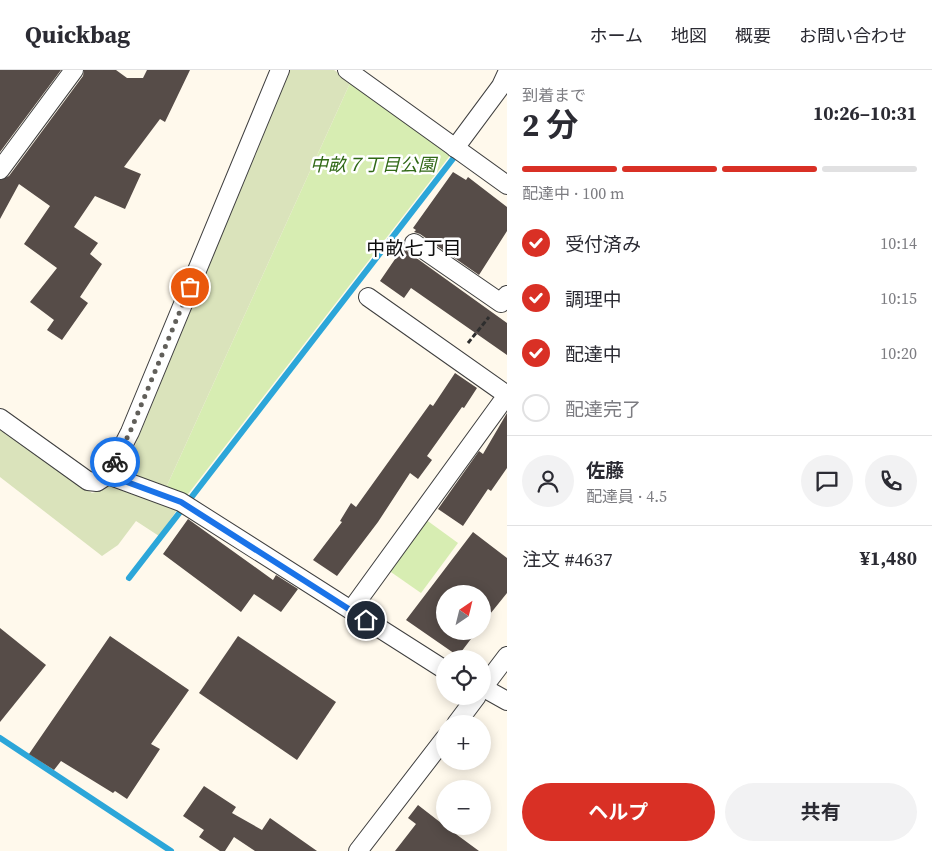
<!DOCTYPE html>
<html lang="ja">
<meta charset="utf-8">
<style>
body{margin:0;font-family:"Source Serif 4","Noto Sans JP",serif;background:#f2f2f3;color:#2b2b33;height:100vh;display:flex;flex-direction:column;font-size:19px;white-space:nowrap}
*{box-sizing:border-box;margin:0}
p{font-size:16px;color:#7c7c81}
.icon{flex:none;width:28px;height:28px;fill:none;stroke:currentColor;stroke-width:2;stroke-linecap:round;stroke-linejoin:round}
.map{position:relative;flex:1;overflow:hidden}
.side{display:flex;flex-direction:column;background:#fff;width:425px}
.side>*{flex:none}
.needle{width:32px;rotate:35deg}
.fabs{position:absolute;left:436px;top:515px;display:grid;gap:10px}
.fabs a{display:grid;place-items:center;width:55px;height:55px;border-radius:50%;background:#fff;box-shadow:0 2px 12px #0003;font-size:25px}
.pin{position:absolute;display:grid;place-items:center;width:42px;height:42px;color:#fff;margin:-21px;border:2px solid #fff;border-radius:50%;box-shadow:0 1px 5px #0007}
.courier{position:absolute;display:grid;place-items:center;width:50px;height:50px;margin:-25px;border:4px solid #1a73e8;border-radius:50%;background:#fff;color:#222;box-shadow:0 1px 6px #0007}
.overview em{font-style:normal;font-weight:700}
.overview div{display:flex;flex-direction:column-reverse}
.overview{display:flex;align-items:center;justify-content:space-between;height:85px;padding:0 15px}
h1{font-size:32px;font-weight:700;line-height:38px}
.bar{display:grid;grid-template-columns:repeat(4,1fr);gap:8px 5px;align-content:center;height:60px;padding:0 15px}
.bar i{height:6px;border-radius:4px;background:#e1e1e2}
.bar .selected{background:#d93025}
.bar p{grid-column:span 4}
.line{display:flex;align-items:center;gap:12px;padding:0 15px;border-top:1px solid #e1e1e2}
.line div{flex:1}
.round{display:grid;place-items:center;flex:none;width:52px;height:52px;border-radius:26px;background:#f2f2f3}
ol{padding:0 15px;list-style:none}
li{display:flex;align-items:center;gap:15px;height:55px}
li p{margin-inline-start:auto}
li .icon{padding:5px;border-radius:50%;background:#d93025;color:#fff;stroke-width:4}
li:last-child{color:#7c7c81}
li i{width:28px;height:28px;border:2px solid #e1e1e2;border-radius:50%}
.button{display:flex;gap:10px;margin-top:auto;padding:10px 15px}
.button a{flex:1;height:58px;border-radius:30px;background:#d93025;color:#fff;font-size:20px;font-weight:700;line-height:58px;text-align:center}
.button a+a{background:#f2f2f3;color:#2b2b33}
header{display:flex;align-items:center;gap:30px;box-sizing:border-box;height:70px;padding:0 25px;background:#fff;border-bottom:1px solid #e1e1e2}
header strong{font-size:24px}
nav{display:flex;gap:28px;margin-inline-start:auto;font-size:18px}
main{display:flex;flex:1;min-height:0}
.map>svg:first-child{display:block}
.green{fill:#d7edb2}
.cemetery{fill:#dae3bb}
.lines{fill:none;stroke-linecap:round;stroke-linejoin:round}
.stream{stroke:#2ca6d9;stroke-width:6}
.building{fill:#564c48}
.minor-casing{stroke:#3f3f3f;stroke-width:20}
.path{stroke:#2e2e2e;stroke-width:3;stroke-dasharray:5 2.5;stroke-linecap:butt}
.minor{stroke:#fff;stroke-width:18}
.done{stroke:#615f5a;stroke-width:5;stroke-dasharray:0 9}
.route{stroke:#1a73e8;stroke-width:6}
.labels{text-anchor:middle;stroke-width:5;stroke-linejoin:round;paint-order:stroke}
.park-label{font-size:18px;font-style:italic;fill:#316917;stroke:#fff}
.neighbourhood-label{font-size:19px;fill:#0c0c0c;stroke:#fff}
</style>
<header>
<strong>Quickbag</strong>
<nav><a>ホーム</a><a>地図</a><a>概要</a><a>お問い合わせ</a></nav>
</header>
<main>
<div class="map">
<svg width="507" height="781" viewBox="0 0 507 781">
<rect width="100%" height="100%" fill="#fff9ec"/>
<g class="green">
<polygon points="351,11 452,83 185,428 165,420"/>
<polygon points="425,449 458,473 421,523 388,500"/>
</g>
<g class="cemetery">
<polygon points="290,0 334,0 351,11 165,420 124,402"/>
<polygon points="0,356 92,423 99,421 107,412 179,437 159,466 136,451 118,475 102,486 0,407"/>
</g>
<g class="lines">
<g class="stream">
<polyline points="129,508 459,81"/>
<polyline points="0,668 171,781"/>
</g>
</g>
<g class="building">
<polygon points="0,0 61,0 0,82"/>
<polygon points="84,0 116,0 127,8 143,8 147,0 190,0 165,52 160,49 124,97 141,104 125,139 95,126 74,157 98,173 90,184 102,194 80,227 88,233 62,270 47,260 54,250 30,232 57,198 24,174 50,136 19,114 0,149 0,110 9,106 83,6"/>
<polygon points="453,102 466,110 468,107 507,137 507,161 479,205 420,164 414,162 416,160 413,158"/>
<polygon points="404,176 408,182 507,253 507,285 411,218 404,228 380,211"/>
<polygon points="455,303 477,318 464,338 462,337 427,386 432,390 418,409 410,403 378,452 337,506 313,490 342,452 340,451 351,433 356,437 430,334 433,336"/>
<polygon points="507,343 507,398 491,421 488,419 463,456 438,439 479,381 483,384"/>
<polygon points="188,449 273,510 276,505 298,519 281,542 254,524 241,542 163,484"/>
<polygon points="473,462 507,488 507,523 482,554 482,524 445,524 445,561 477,561 458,586 406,550"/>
<polygon points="0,558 46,595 0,652"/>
<polygon points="110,566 189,620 151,674 160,679 127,729 115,721 113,723 61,691 54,700 29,684"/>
<polygon points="238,566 336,632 297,690 199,623"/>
<polygon points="204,716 236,737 232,743 262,760 270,748 317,781 255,781 234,767 225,781 220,781 199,767 204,760 183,746"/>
<polygon points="418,735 445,756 479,781 395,781 416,754 408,748"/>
</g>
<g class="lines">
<g class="minor-casing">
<g id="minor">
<polyline points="347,0 507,115"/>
<polyline points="455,78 501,16 507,3"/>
<polyline points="0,100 74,0"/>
<polyline points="414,173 501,233 507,225"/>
<polyline points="0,348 88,411 97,412 108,405 181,432 445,600"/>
<polyline points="108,405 130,362 280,0"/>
<polyline points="351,540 507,325 368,227"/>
<polyline points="482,617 507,631"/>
<polyline points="482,619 507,586"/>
<polyline points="456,654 477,626"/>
<polyline points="358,781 445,668"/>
</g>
</g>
<polyline class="path" points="468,273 489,247"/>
<use href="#minor" class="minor"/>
</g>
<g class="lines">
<polyline class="done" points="115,392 130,362 190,217"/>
<polyline class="route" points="115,392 108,405 181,432 366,550"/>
</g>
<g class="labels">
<g class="park-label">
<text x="373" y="101">中畝７丁目公園</text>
</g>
<g class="neighbourhood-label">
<text x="414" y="185">中畝七丁目</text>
</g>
</g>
</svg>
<div class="fabs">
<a><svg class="needle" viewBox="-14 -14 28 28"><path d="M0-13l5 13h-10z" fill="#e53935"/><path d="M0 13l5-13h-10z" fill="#7c7c81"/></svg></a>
<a><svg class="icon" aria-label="locate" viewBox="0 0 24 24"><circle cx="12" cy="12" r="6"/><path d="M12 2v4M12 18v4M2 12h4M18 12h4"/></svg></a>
<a>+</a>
<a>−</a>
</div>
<div class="pin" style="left:190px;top:217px;background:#ea580c"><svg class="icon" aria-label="bag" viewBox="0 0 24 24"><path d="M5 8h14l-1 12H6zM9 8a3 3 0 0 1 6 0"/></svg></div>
<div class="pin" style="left:366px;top:550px;background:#1f2937"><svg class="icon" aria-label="home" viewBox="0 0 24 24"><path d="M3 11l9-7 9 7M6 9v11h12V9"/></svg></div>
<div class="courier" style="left:115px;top:392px"><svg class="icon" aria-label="bike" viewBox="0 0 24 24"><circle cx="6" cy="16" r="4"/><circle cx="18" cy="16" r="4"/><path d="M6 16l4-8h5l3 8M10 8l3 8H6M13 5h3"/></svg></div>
</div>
<section class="side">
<div class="overview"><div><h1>2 分</h1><p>到着まで</p></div><em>10:26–10:31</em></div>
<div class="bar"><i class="selected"></i><i class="selected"></i><i class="selected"></i><i></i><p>配達中 · 100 m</p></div>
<ol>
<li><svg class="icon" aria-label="check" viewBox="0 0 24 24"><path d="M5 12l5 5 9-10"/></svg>受付済み<p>10:14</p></li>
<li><svg class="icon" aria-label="check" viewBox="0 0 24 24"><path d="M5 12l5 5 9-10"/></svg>調理中<p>10:15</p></li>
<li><svg class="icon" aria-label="check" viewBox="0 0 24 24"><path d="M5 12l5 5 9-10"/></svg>配達中<p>10:20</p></li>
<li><i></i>配達完了</li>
</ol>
<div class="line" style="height:90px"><a class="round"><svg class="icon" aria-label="person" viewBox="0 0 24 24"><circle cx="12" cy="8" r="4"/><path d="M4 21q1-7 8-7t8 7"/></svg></a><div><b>佐藤</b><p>配達員 · 4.5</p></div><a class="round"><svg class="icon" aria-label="chat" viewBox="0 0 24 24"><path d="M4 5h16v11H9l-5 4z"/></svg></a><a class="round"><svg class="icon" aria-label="phone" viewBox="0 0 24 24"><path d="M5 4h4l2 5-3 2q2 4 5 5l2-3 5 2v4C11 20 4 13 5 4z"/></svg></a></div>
<div class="line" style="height:65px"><div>注文 #4637</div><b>¥1,480</b></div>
<div class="button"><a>ヘルプ</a><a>共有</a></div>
</section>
</main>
